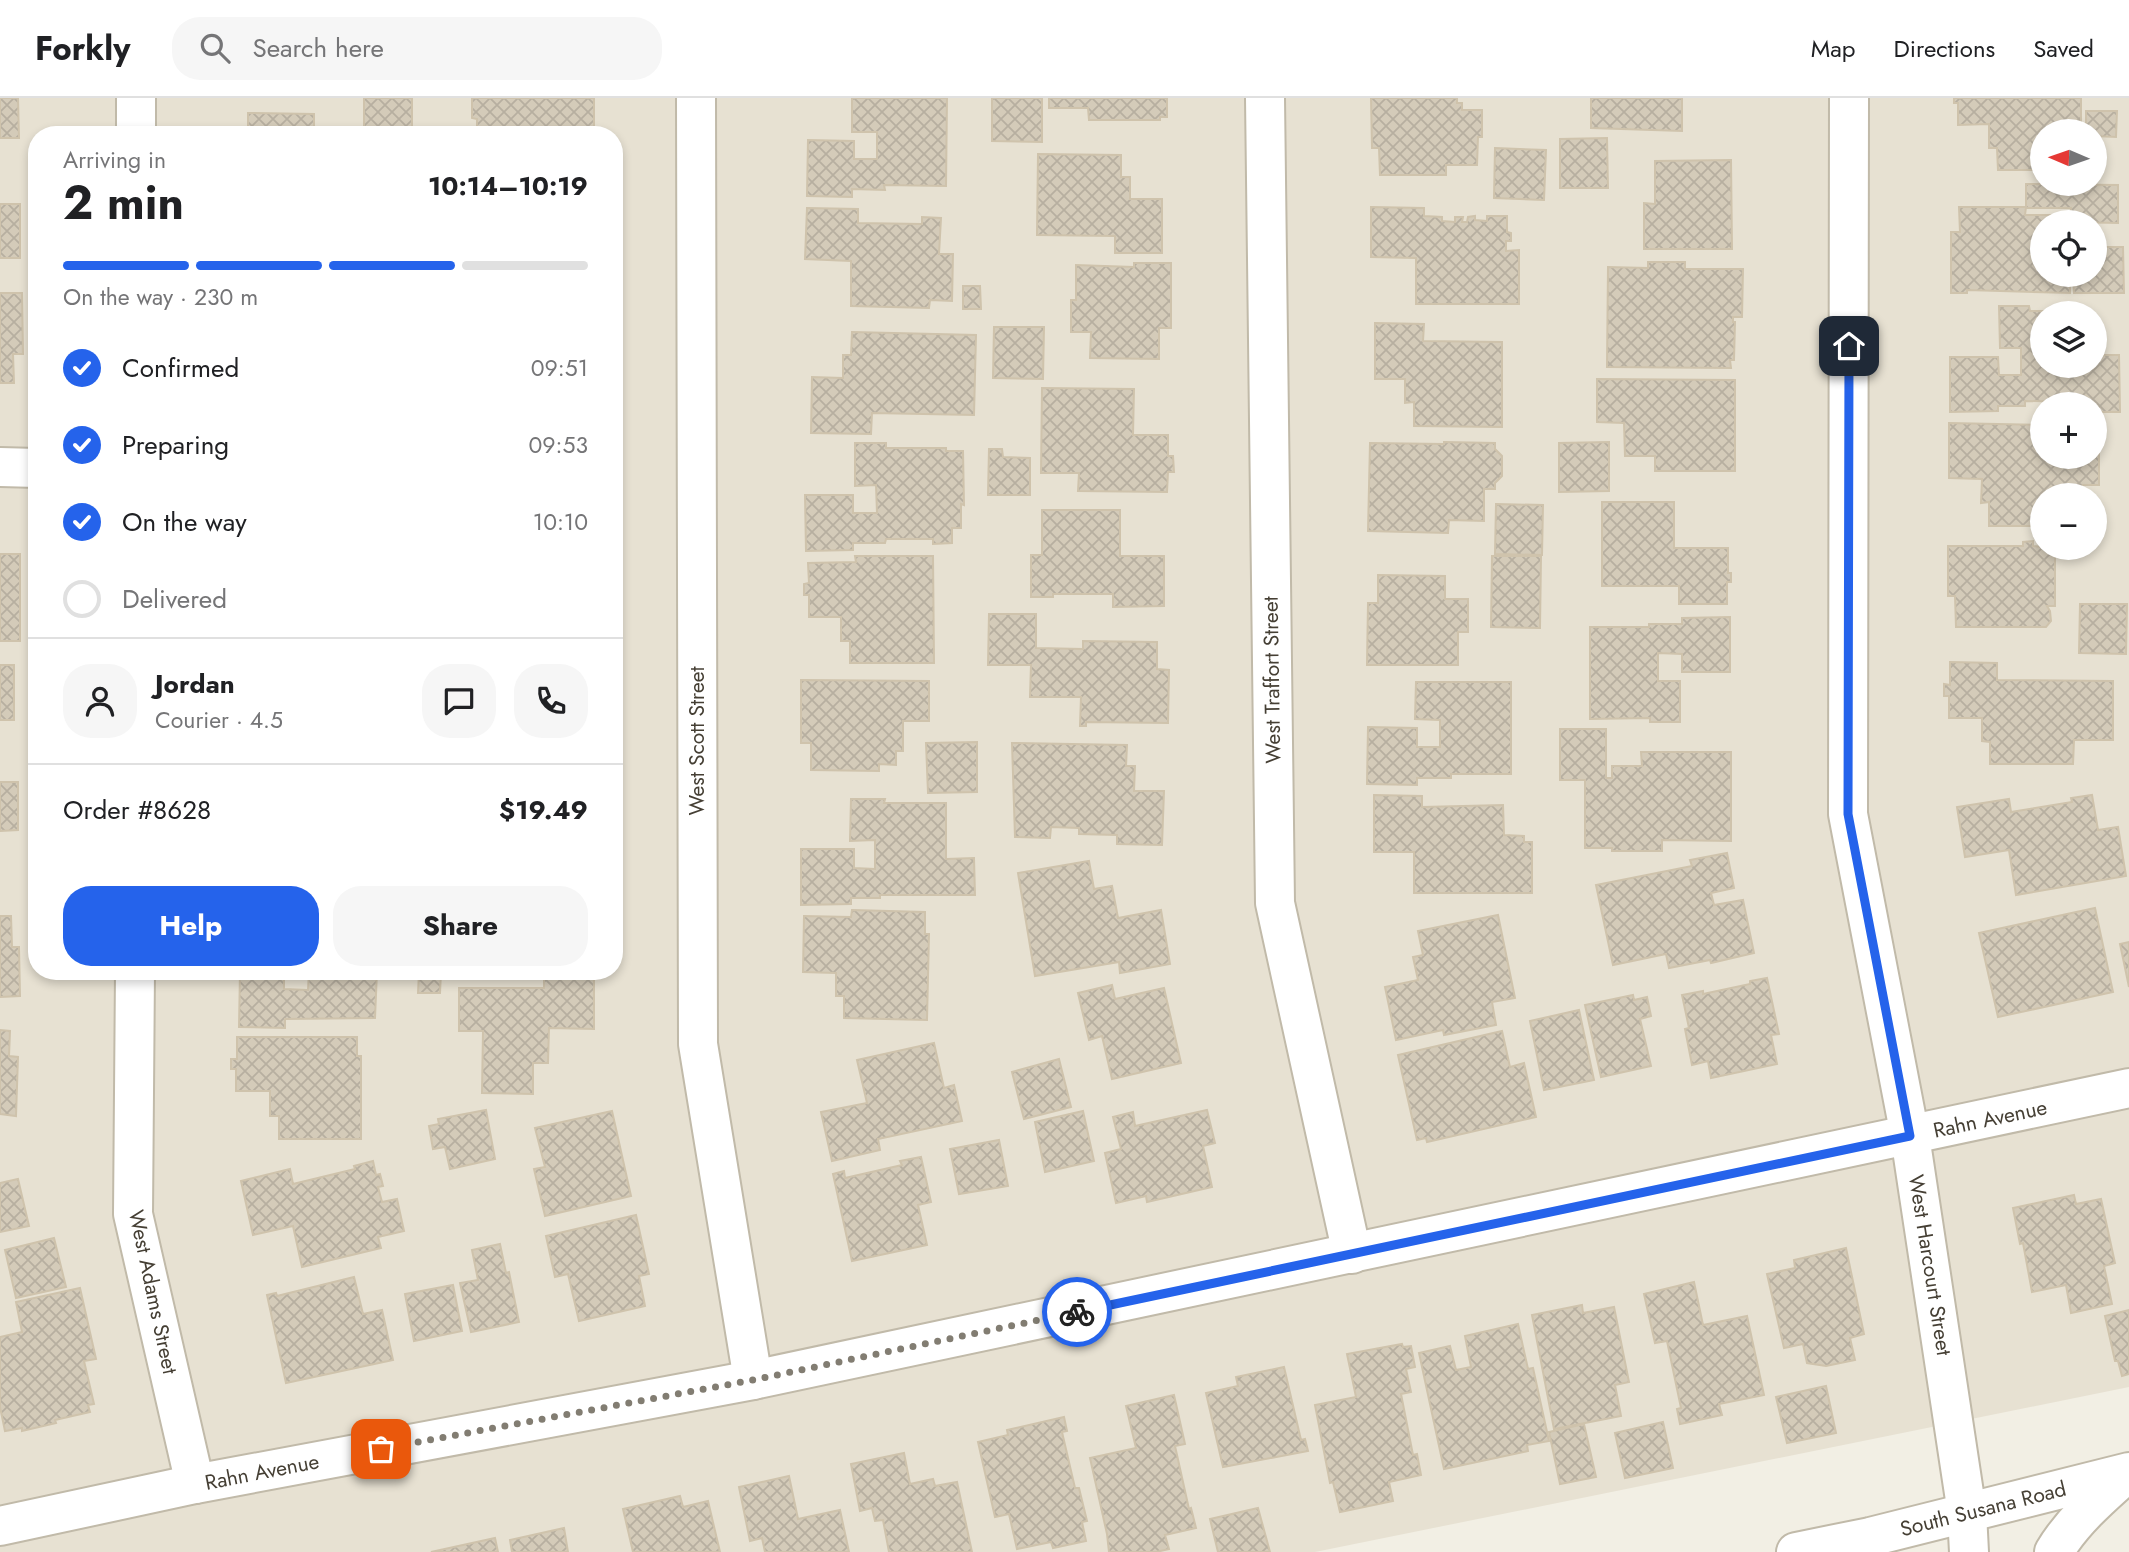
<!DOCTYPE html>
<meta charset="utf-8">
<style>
body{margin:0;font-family:Jost,sans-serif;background:#f6f6f6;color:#202124;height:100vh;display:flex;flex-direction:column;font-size:26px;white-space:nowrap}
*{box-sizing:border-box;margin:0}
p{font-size:23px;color:#757577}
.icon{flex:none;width:38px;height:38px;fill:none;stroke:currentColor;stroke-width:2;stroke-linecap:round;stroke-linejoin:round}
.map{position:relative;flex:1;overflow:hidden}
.side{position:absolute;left:28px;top:28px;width:595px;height:854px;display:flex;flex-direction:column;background:#fff;border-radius:28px;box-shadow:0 4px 10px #0003}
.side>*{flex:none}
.needle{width:46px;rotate:272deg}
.controls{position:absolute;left:2030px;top:21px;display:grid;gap:14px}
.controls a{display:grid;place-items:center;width:77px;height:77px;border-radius:50%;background:#fff;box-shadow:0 4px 10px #0003;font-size:35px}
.pin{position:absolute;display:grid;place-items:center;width:60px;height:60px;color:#fff;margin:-30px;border-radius:14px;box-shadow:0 4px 10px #0006}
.courier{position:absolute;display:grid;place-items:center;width:70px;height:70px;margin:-35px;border:5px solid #2563eb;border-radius:50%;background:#fff;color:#222;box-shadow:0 2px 9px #0007}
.head em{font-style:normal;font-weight:700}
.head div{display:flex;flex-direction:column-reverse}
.head{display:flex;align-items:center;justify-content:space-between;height:119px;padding:0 35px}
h1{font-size:46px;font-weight:700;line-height:52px}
.bar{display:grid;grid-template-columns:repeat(4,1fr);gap:10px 7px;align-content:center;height:84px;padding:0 35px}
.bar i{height:9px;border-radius:5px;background:#e0e0e0}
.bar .current{background:#2563eb}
.bar p{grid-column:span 4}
.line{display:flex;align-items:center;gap:18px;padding:0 35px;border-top:2px solid #e0e0e0}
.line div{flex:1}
.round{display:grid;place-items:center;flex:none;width:74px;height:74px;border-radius:28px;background:#f6f6f6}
ol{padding:0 35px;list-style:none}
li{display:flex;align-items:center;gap:21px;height:77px}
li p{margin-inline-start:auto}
li .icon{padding:7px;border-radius:50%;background:#2563eb;color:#fff;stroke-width:4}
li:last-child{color:#757577}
li i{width:38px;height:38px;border:4px solid #e0e0e0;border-radius:50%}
.primary-button{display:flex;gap:14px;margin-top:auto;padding:14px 35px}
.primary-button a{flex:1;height:80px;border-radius:28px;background:#2563eb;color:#fff;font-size:28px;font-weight:700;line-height:80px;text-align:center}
.primary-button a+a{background:#f6f6f6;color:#202124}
header{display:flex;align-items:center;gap:42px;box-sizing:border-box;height:98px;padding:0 35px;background:#fff;border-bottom:2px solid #e0e0e0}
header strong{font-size:33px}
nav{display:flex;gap:38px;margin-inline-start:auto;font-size:24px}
.search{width:490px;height:63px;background:#f6f6f6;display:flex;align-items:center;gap:18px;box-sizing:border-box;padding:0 24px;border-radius:28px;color:#757577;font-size:26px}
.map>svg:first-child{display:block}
.residential{fill:#e7e1d2;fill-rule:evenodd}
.building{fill:url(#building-cross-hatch);stroke:#cfc3ac;stroke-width:2}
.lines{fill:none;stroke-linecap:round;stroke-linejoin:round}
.minor-casing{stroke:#c1baa9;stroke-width:42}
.tertiary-casing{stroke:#c1baa9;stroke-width:42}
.minor{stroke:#fff;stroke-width:38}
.tertiary{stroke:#fff;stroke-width:38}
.done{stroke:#827d72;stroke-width:7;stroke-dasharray:0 12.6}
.route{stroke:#2563eb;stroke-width:9}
.labels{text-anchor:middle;stroke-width:5;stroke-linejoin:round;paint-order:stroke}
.street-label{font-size:21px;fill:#453f34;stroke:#fff}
</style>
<header>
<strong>Forkly</strong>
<div class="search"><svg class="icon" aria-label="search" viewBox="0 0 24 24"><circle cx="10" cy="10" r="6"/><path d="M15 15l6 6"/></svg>Search here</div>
<nav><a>Map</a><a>Directions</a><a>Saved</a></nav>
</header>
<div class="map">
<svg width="2129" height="1454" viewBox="0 0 2129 1454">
<defs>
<pattern id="building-cross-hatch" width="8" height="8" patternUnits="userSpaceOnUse" patternTransform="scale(1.75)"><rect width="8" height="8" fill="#d4cbb9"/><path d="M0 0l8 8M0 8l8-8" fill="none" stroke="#b7afa0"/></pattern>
</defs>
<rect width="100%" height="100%" fill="#f2efe4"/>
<path class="residential" d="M0 0H2129V1289L1315 1454H0ZM2042 33H2095V86H2042ZM37 37H614V873H37ZM2042 124H2095V177H2042ZM2042 215H2095V268H2042ZM2042 306H2095V359H2042ZM2042 397H2095V450H2042Z"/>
<g class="building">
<polygon points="0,0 18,0 19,40 0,40"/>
<rect x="364" y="0" width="48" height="37"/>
<polygon points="472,0 594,0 594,37 477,37 477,21 472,20"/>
<polygon points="852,0 947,0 946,88 884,87 885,92 852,91 852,99 807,98 808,42 854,43 854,61 877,61 877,34 852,34"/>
<polygon points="992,0 1042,0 1042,44 992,43"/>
<polygon points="1049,0 1167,0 1167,19 1160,19 1160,22 1089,22 1088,10 1049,10"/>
<polygon points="1371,0 1457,0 1457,5 1462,5 1462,12 1482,12 1482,39 1478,39 1477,67 1446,67 1446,77 1380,77 1379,50 1372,50"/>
<polygon points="1591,0 1682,0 1682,33 1591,30"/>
<polygon points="1954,0 2081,0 2081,33 2042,33 2042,72 1998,72 1997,50 1989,50 1989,26 1958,27 1958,5 1954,5"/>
<polygon points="2086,13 2117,13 2116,39 2095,38 2095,33 2086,33"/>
<polygon points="248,15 314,16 314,37 248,37"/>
<polygon points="1607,40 1608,90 1560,90 1560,41"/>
<polygon points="1495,50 1546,52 1544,102 1494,100"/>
<polygon points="1038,56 1121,57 1121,79 1130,79 1130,101 1162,101 1162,155 1115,155 1115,138 1037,137"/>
<polygon points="1731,62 1732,151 1644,151 1644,105 1655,106 1655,63"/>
<polygon points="2026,86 2118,87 2118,125 2070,124 2071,110 2026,110"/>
<rect x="0" y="106" width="20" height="54"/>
<polygon points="1371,109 1424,110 1424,118 1442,119 1442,123 1455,124 1455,119 1463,119 1462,124 1467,124 1468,119 1475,118 1475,122 1487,123 1487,118 1507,118 1507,134 1511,135 1511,143 1506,143 1506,153 1519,152 1519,206 1416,206 1416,160 1371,159"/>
<polygon points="1959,109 2026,109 2025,117 2058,117 2058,124 2042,124 2042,177 2070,177 2070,195 1967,192 1967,195 1951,195 1951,134 1960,134"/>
<polygon points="807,110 858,111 858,125 922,126 922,119 941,120 939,156 953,156 952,203 930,202 929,210 851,208 851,163 805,161"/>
<polygon points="2095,149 2123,149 2124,195 2074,195 2073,177 2095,177"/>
<polygon points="1648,164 1685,164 1685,171 1743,171 1742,219 1733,219 1733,224 1735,224 1734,262 1730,262 1731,270 1607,269 1608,169 1648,170"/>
<polygon points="1134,165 1171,165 1171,230 1159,230 1159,261 1090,260 1091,234 1071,234 1071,202 1076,202 1076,167 1134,169"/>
<polygon points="963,188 980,188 981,211 963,211"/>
<polygon points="0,195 22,195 23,256 13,256 14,285 0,285"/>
<polygon points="1999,208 2029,208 2030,213 2091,213 2091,215 2042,215 2042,268 2095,268 2095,257 2119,257 2120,314 2095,314 2095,306 2084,306 2084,304 2025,303 2025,308 1998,308 1998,313 1950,314 1950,259 1998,259 1999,277 2021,277 2021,250 2000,250"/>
<polygon points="1375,225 1424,226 1423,243 1502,244 1502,329 1414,328 1414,304 1405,305 1405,281 1375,281"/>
<polygon points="994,229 1044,229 1043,281 993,280"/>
<polygon points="852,234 976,237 974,317 872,315 871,336 811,335 812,279 843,280 843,257 851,257"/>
<polygon points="1597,281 1735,282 1735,373 1655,373 1655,358 1625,358 1624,325 1597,324"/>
<polygon points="1042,290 1134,291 1133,337 1168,337 1168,358 1173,358 1174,374 1168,374 1167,394 1078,393 1079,375 1041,375"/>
<polygon points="1949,325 2042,327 2042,359 2095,359 2095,341 2099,341 2099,387 2083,387 2083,397 2042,397 2042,428 1989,428 1989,404 1981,405 1982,381 1949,380"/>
<polygon points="1444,344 1495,345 1495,351 1502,358 1502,378 1495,385 1495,391 1484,391 1484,423 1449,422 1448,435 1368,433 1370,345 1444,346"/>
<polygon points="1609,344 1609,393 1559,394 1559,345"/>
<polygon points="855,345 886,345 886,350 946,350 946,353 963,353 964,407 961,406 961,430 952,430 952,445 933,446 933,441 886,441 885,445 853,445 853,452 806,453 805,397 853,397 853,415 877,415 876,387 855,388"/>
<polygon points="989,351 1002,351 1003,359 1030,360 1030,397 988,397"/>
<polygon points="1602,404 1674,404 1674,450 1728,450 1728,475 1731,475 1731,484 1727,484 1727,506 1679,506 1679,488 1602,488"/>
<polygon points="1496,406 1543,407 1542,457 1495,456"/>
<polygon points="1042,412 1120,412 1120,458 1164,458 1164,508 1113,509 1113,496 1053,496 1053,499 1031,499 1031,457 1042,457"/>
<polygon points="2033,443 2033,448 2055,450 2055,508 2047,508 2050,513 2051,523 2046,529 1956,529 1955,498 1948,498 1948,448 2023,448 2023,444"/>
<rect x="0" y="456" width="20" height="87"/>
<polygon points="855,458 933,458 934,565 850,565 850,543 841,543 841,519 809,519 809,497 804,497 804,486 809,485 808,465 856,464"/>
<polygon points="1492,458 1541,458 1540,530 1491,529"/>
<polygon points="1378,477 1445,478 1445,501 1468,501 1468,534 1458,534 1458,567 1367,567 1368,505 1378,505"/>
<polygon points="2080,506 2127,506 2126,556 2079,555"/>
<polygon points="989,516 1036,516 1036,550 1083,551 1083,543 1157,544 1157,571 1169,572 1168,625 1086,624 1086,628 1080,628 1081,599 1030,599 1031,567 988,567"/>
<polygon points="1730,519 1730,574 1682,574 1682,556 1658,555 1658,583 1680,583 1680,624 1650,624 1650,620 1590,621 1590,529 1649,529 1649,526 1682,526 1682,520"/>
<polygon points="1950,564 1997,565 1997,582 2113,583 2113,642 2074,642 2073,666 1990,666 1990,644 1982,643 1982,620 1949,620 1949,598 1944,598 1944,586 1950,587"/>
<rect x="0" y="567" width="14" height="55"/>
<polygon points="801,582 929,583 929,623 903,623 903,653 896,653 896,667 879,666 879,673 811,672 811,645 801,645"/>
<polygon points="1416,584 1511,584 1511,676 1451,676 1451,680 1417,680 1417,687 1367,686 1368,629 1417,630 1417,649 1440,649 1440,622 1415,621"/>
<polygon points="1560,631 1606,631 1606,680 1612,680 1612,668 1642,668 1641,654 1731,654 1731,743 1662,742 1662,753 1612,753 1612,750 1585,750 1585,682 1560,682"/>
<polygon points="977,644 977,694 928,695 926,645"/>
<polygon points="1012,645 1127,647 1126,668 1135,668 1134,693 1164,693 1162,747 1117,746 1117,737 1079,736 1079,730 1051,729 1050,740 1015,739"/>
<polygon points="0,684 18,684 18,732 0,733"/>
<polygon points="1374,697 1422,698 1422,709 1503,707 1504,737 1524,738 1524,744 1532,744 1532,795 1414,795 1414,754 1374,754"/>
<polygon points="2092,697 2098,732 2118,729 2126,778 2016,797 2009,752 1965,759 1957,709 2009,701 2011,714 2072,704 2071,700"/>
<polygon points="851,701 885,701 884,705 946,705 946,761 974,760 975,797 880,797 880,800 851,800 851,806 801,807 801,751 854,751 854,770 875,771 875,742 850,743"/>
<polygon points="1727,755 1734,790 1711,795 1714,807 1743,802 1754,855 1711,865 1710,862 1669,870 1666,856 1613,867 1596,787 1692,768 1690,762"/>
<polygon points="1089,763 1094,791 1112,788 1118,820 1161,812 1170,866 1120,875 1119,864 1035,878 1018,775"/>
<polygon points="2095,810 2113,894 1998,919 1979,835"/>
<polygon points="852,812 925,814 925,836 929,836 927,922 844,920 844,898 836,898 836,875 803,874 804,818 851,819"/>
<polygon points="1498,817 1515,900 1492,904 1496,927 1444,937 1443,932 1396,942 1385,889 1418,882 1413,859 1423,857 1418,833"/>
<polygon points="0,818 11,818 12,849 19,849 20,898 0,899"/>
<polygon points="2129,844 2129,889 2120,846"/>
<polygon points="309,873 377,873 375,920 285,921 285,930 239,929 240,874 284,874 284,891 308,892"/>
<polygon points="419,874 441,874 440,895 418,895"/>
<polygon points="544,876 594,876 594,931 549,930 548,965 533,965 533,996 482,995 483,933 459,933 459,890 544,890"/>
<polygon points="1767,880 1779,936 1771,937 1777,966 1711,980 1708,963 1692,967 1685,931 1689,930 1682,897 1703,893 1703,896 1750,886 1750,883"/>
<polygon points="1112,887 1115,901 1164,890 1181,965 1112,981 1102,938 1089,942 1078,895"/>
<polygon points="1633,897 1634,902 1647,899 1651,918 1640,921 1651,968 1601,979 1585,907"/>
<polygon points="1579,912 1594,982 1544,992 1530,923"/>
<polygon points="0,932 10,933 9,958 18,959 16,1018 0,1016"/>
<polygon points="1502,933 1510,969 1524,965 1536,1019 1427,1044 1426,1040 1417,1042 1398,957"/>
<polygon points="237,939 357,939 357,958 361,958 361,1041 279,1041 279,1018 270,1018 270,993 236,993 236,971 231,971 231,961 237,961"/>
<polygon points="934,945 944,990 954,987 962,1023 878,1041 880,1052 832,1063 821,1014 867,1005 857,962"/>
<polygon points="1059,961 1071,1009 1024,1021 1012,974"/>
<polygon points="486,1012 495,1061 450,1071 445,1049 433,1051 429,1028 439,1026 438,1021"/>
<polygon points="1207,1012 1215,1045 1203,1048 1212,1089 1147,1104 1146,1098 1116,1105 1105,1055 1121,1051 1113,1019 1133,1014 1135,1028"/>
<polygon points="612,1013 631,1098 545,1118 534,1071 545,1069 535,1030"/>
<polygon points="1083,1013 1094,1063 1045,1074 1035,1024"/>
<polygon points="999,1042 1008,1088 959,1096 950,1051"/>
<polygon points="921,1059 931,1104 918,1107 927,1147 852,1163 833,1076 844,1073 845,1080 902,1067 900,1063"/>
<polygon points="373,1063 376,1077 380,1076 383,1088 378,1089 382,1104 397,1101 404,1133 378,1139 381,1150 302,1169 293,1128 253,1137 241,1083 290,1071 293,1086 355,1071 354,1068"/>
<polygon points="18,1081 29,1128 0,1134 0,1085"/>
<polygon points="2074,1097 2076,1106 2101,1101 2115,1165 2104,1168 2112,1206 2071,1215 2066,1187 2032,1194 2023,1145 2020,1146 2013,1110"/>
<polygon points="636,1117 649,1176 639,1178 645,1208 579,1223 568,1176 555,1179 546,1138"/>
<polygon points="54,1140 66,1189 16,1200 5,1152"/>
<polygon points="500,1146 506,1175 509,1174 519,1224 471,1234 460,1185 478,1182 472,1152"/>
<polygon points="1846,1150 1864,1236 1850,1240 1855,1262 1826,1268 1807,1265 1803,1246 1784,1250 1767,1176 1795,1170 1794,1162"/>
<polygon points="354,1179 363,1216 382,1212 393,1262 286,1285 267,1197 276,1195 277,1198"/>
<polygon points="1694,1184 1703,1227 1747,1218 1764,1297 1719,1306 1722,1317 1680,1326 1677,1311 1681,1310 1667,1243 1655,1245 1644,1196"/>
<polygon points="453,1187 462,1233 414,1243 405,1196"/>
<polygon points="80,1190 96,1261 84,1263 94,1306 88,1307 90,1314 55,1322 56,1325 22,1333 22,1330 5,1333 0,1309 0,1239 22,1234 16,1204"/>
<polygon points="1582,1207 1583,1215 1614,1209 1629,1284 1615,1287 1621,1318 1554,1331 1532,1217"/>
<polygon points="2129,1212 2129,1276 2122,1278 2118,1263 2115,1263 2105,1218"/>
<polygon points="1518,1226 1528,1271 1533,1270 1549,1343 1527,1347 1528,1353 1444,1371 1419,1255 1450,1248 1456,1272 1471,1269 1465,1238"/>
<polygon points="1402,1246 1403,1249 1411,1248 1415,1269 1406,1271 1411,1294 1401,1296 1413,1357 1417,1356 1421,1377 1389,1384 1393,1403 1340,1414 1333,1384 1330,1385 1315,1307 1356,1299 1347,1256"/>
<polygon points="1284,1269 1301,1342 1305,1341 1308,1353 1223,1369 1206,1295 1238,1288 1236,1279"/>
<polygon points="1826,1288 1836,1335 1787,1345 1776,1299"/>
<polygon points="1174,1297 1185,1346 1175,1348 1189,1411 1191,1410 1196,1430 1165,1437 1169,1451 1156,1454 1109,1454 1107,1436 1090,1360 1136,1350 1126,1308"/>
<polygon points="1064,1319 1067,1333 1062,1334 1075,1390 1079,1390 1087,1423 1082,1424 1086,1443 1053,1450 1051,1444 1017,1451 1009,1416 995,1419 978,1344 1008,1337 1007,1332"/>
<polygon points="1663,1324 1673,1370 1625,1380 1615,1335"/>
<polygon points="1584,1326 1596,1379 1560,1386 1549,1334"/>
<polygon points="904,1355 910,1386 933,1381 935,1388 957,1384 972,1454 889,1454 883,1422 875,1423 872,1410 860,1413 851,1366"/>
<polygon points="789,1378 798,1421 840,1412 849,1454 765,1454 762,1440 750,1443 739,1389"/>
<polygon points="680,1398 683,1409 708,1403 720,1454 633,1454 623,1411"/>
<polygon points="1258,1410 1270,1454 1218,1454 1210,1421"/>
<polygon points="564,1430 568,1454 512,1454 510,1442"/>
<polygon points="495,1440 498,1454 431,1454"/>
</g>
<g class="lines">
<g class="minor-casing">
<g id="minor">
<polyline points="136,0 136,37"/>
<polyline points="696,0 698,946 753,1282"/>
<polyline points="1265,0 1275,805 1352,1156"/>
<polyline points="1849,0 1848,716 1910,1038 1967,1415 1969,1454"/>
<polyline points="0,369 37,370"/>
<polyline points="135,873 133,1116 195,1386"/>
<polyline points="0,1428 195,1386 753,1282 2129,990"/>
</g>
</g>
<g class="tertiary-casing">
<g id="tertiary">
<polyline points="1796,1454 1870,1439 2129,1374"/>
<path d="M2054 1454C2072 1424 2098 1401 2124 1378"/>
</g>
</g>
<use href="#minor" class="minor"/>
<use href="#tertiary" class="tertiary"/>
</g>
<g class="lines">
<polyline class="done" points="381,1351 753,1282 1077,1214"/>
<polyline class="route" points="1077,1214 1910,1038 1848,716 1849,248"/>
</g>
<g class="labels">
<g class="street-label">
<text transform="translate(1272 582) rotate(-91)" y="7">West Traffort Street</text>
<text transform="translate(697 643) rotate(-90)" y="7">West Scott Street</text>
<text transform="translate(1990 1021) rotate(-12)" y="7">Rahn Avenue</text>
<text transform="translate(1930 1167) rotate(81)" y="7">West Harcourt Street</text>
<text transform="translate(153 1194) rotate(78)" y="7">West Adams Street</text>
<text transform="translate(262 1374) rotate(-11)" y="7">Rahn Avenue</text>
<text transform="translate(1983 1411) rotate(-14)" y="7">South Susana Road</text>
</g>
</g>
</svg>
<div class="controls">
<a><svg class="needle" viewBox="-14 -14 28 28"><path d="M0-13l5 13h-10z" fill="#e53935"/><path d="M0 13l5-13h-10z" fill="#757577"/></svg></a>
<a><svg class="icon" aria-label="locate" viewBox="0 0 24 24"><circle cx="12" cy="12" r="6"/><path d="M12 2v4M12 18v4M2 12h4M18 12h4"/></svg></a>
<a><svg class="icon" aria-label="layers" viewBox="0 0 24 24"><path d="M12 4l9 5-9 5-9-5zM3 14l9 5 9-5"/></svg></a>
<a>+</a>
<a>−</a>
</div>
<div class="pin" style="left:381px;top:1351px;background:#ea580c"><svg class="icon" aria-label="bag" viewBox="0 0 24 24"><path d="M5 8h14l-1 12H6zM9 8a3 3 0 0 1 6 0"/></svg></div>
<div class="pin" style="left:1849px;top:248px;background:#1f2937"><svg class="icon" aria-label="home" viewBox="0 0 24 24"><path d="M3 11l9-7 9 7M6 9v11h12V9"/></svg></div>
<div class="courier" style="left:1077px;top:1214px"><svg class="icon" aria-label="bike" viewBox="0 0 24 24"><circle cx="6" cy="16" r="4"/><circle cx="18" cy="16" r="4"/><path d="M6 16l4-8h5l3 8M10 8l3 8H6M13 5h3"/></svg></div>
<section class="side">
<div class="head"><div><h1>2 min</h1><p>Arriving in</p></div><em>10:14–10:19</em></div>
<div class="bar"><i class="current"></i><i class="current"></i><i class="current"></i><i></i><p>On the way · 230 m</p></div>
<ol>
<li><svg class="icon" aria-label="check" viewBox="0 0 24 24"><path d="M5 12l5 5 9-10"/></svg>Confirmed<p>09:51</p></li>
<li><svg class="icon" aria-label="check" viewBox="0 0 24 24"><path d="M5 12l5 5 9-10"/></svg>Preparing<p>09:53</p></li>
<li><svg class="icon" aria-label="check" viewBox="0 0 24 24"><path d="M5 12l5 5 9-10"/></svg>On the way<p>10:10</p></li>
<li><i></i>Delivered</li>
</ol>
<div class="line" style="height:126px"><a class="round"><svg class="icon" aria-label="person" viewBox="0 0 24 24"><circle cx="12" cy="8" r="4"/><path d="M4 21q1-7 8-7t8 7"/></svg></a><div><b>Jordan</b><p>Courier · 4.5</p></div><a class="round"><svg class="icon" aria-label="chat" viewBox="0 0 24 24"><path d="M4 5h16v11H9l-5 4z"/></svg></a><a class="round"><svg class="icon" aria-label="phone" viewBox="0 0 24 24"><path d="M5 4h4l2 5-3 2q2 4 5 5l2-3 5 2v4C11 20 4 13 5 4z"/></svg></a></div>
<div class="line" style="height:91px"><div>Order #8628</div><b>$19.49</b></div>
<div class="primary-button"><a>Help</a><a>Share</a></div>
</section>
</div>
